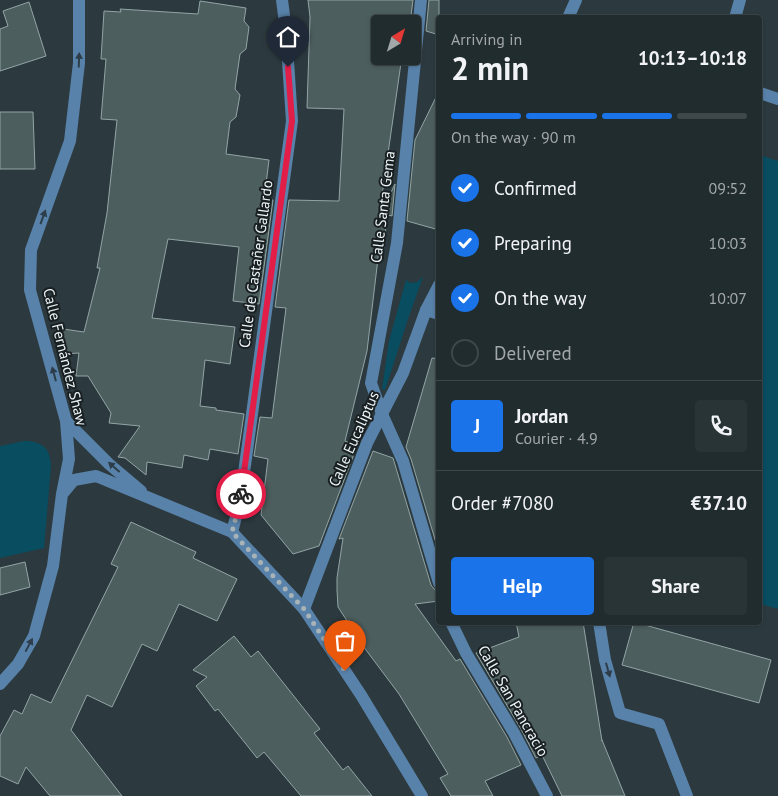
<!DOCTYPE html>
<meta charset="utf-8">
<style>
body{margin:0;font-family:"PT Sans",sans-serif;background:#293437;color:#f1f3f6;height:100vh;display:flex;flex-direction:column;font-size:19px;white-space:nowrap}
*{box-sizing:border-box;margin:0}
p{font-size:16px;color:#a2a7aa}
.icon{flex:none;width:28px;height:28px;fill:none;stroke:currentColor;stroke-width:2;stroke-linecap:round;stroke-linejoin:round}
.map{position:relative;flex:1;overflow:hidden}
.side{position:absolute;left:436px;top:15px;width:326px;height:610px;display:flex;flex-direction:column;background:#212c2f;border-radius:5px;box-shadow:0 1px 4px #0004,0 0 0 1px #3e484b}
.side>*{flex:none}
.needle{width:32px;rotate:38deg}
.tools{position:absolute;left:371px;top:15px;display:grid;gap:10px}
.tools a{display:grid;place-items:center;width:50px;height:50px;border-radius:5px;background:#212c2f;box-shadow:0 1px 4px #0004,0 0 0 1px #3e484b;font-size:25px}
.pin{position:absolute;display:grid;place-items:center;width:42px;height:42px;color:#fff;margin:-51px -21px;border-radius:50% 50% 50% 0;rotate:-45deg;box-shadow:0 0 5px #0007}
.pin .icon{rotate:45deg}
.courier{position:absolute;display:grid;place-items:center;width:50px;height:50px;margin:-25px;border:4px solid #e11d48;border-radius:50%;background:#fff;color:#222;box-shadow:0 1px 6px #0007}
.overview em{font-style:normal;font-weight:600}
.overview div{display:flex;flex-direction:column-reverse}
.overview{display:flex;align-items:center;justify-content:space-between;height:85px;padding:0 15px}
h1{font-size:32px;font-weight:600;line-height:38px}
.bar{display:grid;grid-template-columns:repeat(4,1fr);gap:8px 5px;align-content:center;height:60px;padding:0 15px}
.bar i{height:6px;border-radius:4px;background:#3e484b}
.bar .selected{background:#1a73e8}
.bar p{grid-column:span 4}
.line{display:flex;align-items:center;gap:12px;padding:0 15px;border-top:1px solid #3e484b}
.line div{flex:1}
.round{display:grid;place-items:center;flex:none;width:52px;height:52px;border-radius:5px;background:#293437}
ol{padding:0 15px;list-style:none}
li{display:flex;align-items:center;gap:15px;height:55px}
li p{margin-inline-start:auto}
li .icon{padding:5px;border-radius:50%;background:#1a73e8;color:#fff;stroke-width:4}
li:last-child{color:#a2a7aa}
li i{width:28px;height:28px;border:2px solid #3e484b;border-radius:50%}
.action{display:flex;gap:10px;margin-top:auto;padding:10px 15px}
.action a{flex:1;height:58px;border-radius:5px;background:#1a73e8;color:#fff;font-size:20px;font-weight:600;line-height:58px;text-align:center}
.action a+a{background:#293437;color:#f1f3f6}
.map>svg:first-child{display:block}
.green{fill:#084d60}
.building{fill:#4d5e5e;stroke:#92a5a5}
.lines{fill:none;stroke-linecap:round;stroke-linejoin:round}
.minor{stroke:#5882a9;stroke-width:12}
.oneway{fill:#2d3d4a}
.done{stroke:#a8b3b7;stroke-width:5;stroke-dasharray:0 9}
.route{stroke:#e11d48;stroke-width:6}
.labels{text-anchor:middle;stroke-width:4;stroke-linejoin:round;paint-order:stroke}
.street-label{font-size:15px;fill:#ebf4f8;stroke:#1a2022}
</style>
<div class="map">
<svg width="778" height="796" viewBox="0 0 778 796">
<rect width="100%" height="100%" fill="#2c3a3f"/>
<g class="green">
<polygon points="760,155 778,161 778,609 760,604"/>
<polygon points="423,277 409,316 385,390 382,389 389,341 406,280 410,283 417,282"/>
<path d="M24 441C42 441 50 448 51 466L44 548 0 558V446Z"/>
</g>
<g class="building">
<polygon points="308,0 413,0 410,24 380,24 380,56 402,56 378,223 386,225 384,250 379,250 367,351 345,441 357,446 319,546 293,554 261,515 268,459 254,456 260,417 272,418 286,308 275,307 289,200 339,201 344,109 307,108 310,17"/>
<polygon points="429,0 439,0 439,35 426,31"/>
<polygon points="200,1 246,8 244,21 249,27 246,49 240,54 235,89 240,95 236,117 230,122 226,154 269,160 264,200 273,200 259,304 233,301 239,247 168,239 152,318 235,327 230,364 205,360 200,406 216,408 216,410 244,414 238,454 210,449 208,460 184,455 182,468 147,462 146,475 125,458 118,457 140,426 109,423 111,413 88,376 76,376 79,353 63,354 56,328 84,332 100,268 97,268 107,213 117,120 101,119 106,59 101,59 104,11 121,12 120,9 198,14"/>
<polygon points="29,2 46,56 0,71 0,29 8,26 3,11"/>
<polygon points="439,91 439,230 407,221 415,140"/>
<polygon points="0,112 33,112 35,169 0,169"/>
<polygon points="395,184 392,216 381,213"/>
<polygon points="432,358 439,359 439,553 411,459 406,447"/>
<polygon points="373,451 393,458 431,585 434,589 439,591 439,601 415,604 456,661 460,659 507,737 521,765 485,781 493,796 451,796 440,778 448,774 399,694 366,650 338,607 337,590 337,578 343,538 339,539"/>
<polygon points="131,522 196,552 193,558 237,579 217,621 179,604 157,651 142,644 112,707 87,695 71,730 122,796 50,796 26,767 18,784 0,776 0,736 14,710 22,714 31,694 51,703 118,567 111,564"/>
<polygon points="25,562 30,587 0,595 0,568"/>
<polygon points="516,622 583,622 602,741 602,740 625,796 562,796 542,755 536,758 521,729 476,653 519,637"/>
<polygon points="634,622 771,660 759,703 622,665"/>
<polygon points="234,636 251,657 258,651 320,729 314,733 343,770 348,766 372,796 301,796 264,752 257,758 218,709 215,711 196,686 207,677 193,670"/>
</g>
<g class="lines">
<g class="minor">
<polyline points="421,0 397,243 371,383 382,414 403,461 439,583"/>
<polyline points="568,18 576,0"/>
<polyline points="735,18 740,0"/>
<polyline points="760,93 778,99"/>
<polyline points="426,310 439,314"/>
<polyline points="66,421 109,464 141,491"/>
<polyline points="64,492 74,480 96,476 232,532 304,609 361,695 422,796"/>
<polyline points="232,532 240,502 292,121 286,31 282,0"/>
<polyline points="304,609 367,443 403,373 426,310 439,285"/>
<polyline points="451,622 466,653 514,733 547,796"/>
<polyline points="599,622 605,660 620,713 659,724 687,796"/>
<polyline points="0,684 18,664 34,636 53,566 62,494 69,459 66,421 30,290 31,250 70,141 79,63 79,0"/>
</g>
</g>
<defs><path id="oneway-solid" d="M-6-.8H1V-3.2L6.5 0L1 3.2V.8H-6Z" transform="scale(1.25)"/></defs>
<g class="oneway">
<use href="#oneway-solid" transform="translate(79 60) rotate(-88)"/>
<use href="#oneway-solid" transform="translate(43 217) rotate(-70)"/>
<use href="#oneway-solid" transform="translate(54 374) rotate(-105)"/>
<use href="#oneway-solid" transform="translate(114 467) rotate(-139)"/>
<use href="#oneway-solid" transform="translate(29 645) rotate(-62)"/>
<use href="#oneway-solid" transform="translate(608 670) rotate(74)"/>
</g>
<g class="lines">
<polyline class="done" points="241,494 240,502 232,532 304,609 345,671"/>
<polyline class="route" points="241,494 292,121 288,67"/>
</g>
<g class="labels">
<g class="street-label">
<text transform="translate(383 207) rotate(-83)" y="5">Calle Santa Gema</text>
<text transform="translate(256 264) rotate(-82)" y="5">Calle de Castañer Gallardo</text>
<text transform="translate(65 357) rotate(76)" y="5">Calle Fernández Shaw</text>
<text transform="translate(354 439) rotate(-66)" y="5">Calle Eucaliptus</text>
<text transform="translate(513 701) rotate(60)" y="5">Calle San Pancracio</text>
</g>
</g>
</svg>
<div class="tools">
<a><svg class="needle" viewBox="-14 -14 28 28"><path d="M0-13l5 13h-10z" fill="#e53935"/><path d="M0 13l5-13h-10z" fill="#a2a7aa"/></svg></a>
</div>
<div class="pin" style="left:345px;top:671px;background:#ea580c"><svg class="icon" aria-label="bag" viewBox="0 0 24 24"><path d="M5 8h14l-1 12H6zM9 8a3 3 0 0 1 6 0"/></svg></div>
<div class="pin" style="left:288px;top:67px;background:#1f2937"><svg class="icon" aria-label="home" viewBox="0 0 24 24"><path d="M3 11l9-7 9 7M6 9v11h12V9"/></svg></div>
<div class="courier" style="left:241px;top:494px"><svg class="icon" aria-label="bike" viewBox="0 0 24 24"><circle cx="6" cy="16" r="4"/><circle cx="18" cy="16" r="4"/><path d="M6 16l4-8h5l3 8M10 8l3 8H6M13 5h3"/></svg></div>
<section class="side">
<div class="overview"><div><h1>2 min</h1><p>Arriving in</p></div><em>10:13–10:18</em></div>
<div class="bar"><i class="selected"></i><i class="selected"></i><i class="selected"></i><i></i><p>On the way · 90 m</p></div>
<ol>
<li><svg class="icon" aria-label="check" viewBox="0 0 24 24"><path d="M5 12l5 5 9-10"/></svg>Confirmed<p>09:52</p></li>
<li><svg class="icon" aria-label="check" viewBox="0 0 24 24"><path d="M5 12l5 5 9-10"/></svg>Preparing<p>10:03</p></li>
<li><svg class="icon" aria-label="check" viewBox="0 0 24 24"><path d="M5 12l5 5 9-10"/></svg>On the way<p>10:07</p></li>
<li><i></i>Delivered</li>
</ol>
<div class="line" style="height:90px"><b class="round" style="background:#1a73e8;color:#fff">J</b><div><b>Jordan</b><p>Courier · 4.9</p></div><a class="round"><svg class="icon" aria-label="phone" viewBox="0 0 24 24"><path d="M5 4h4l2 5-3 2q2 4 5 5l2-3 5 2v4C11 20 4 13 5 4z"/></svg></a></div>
<div class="line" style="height:65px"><div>Order #7080</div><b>€37.10</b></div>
<div class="action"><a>Help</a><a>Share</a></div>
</section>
</div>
